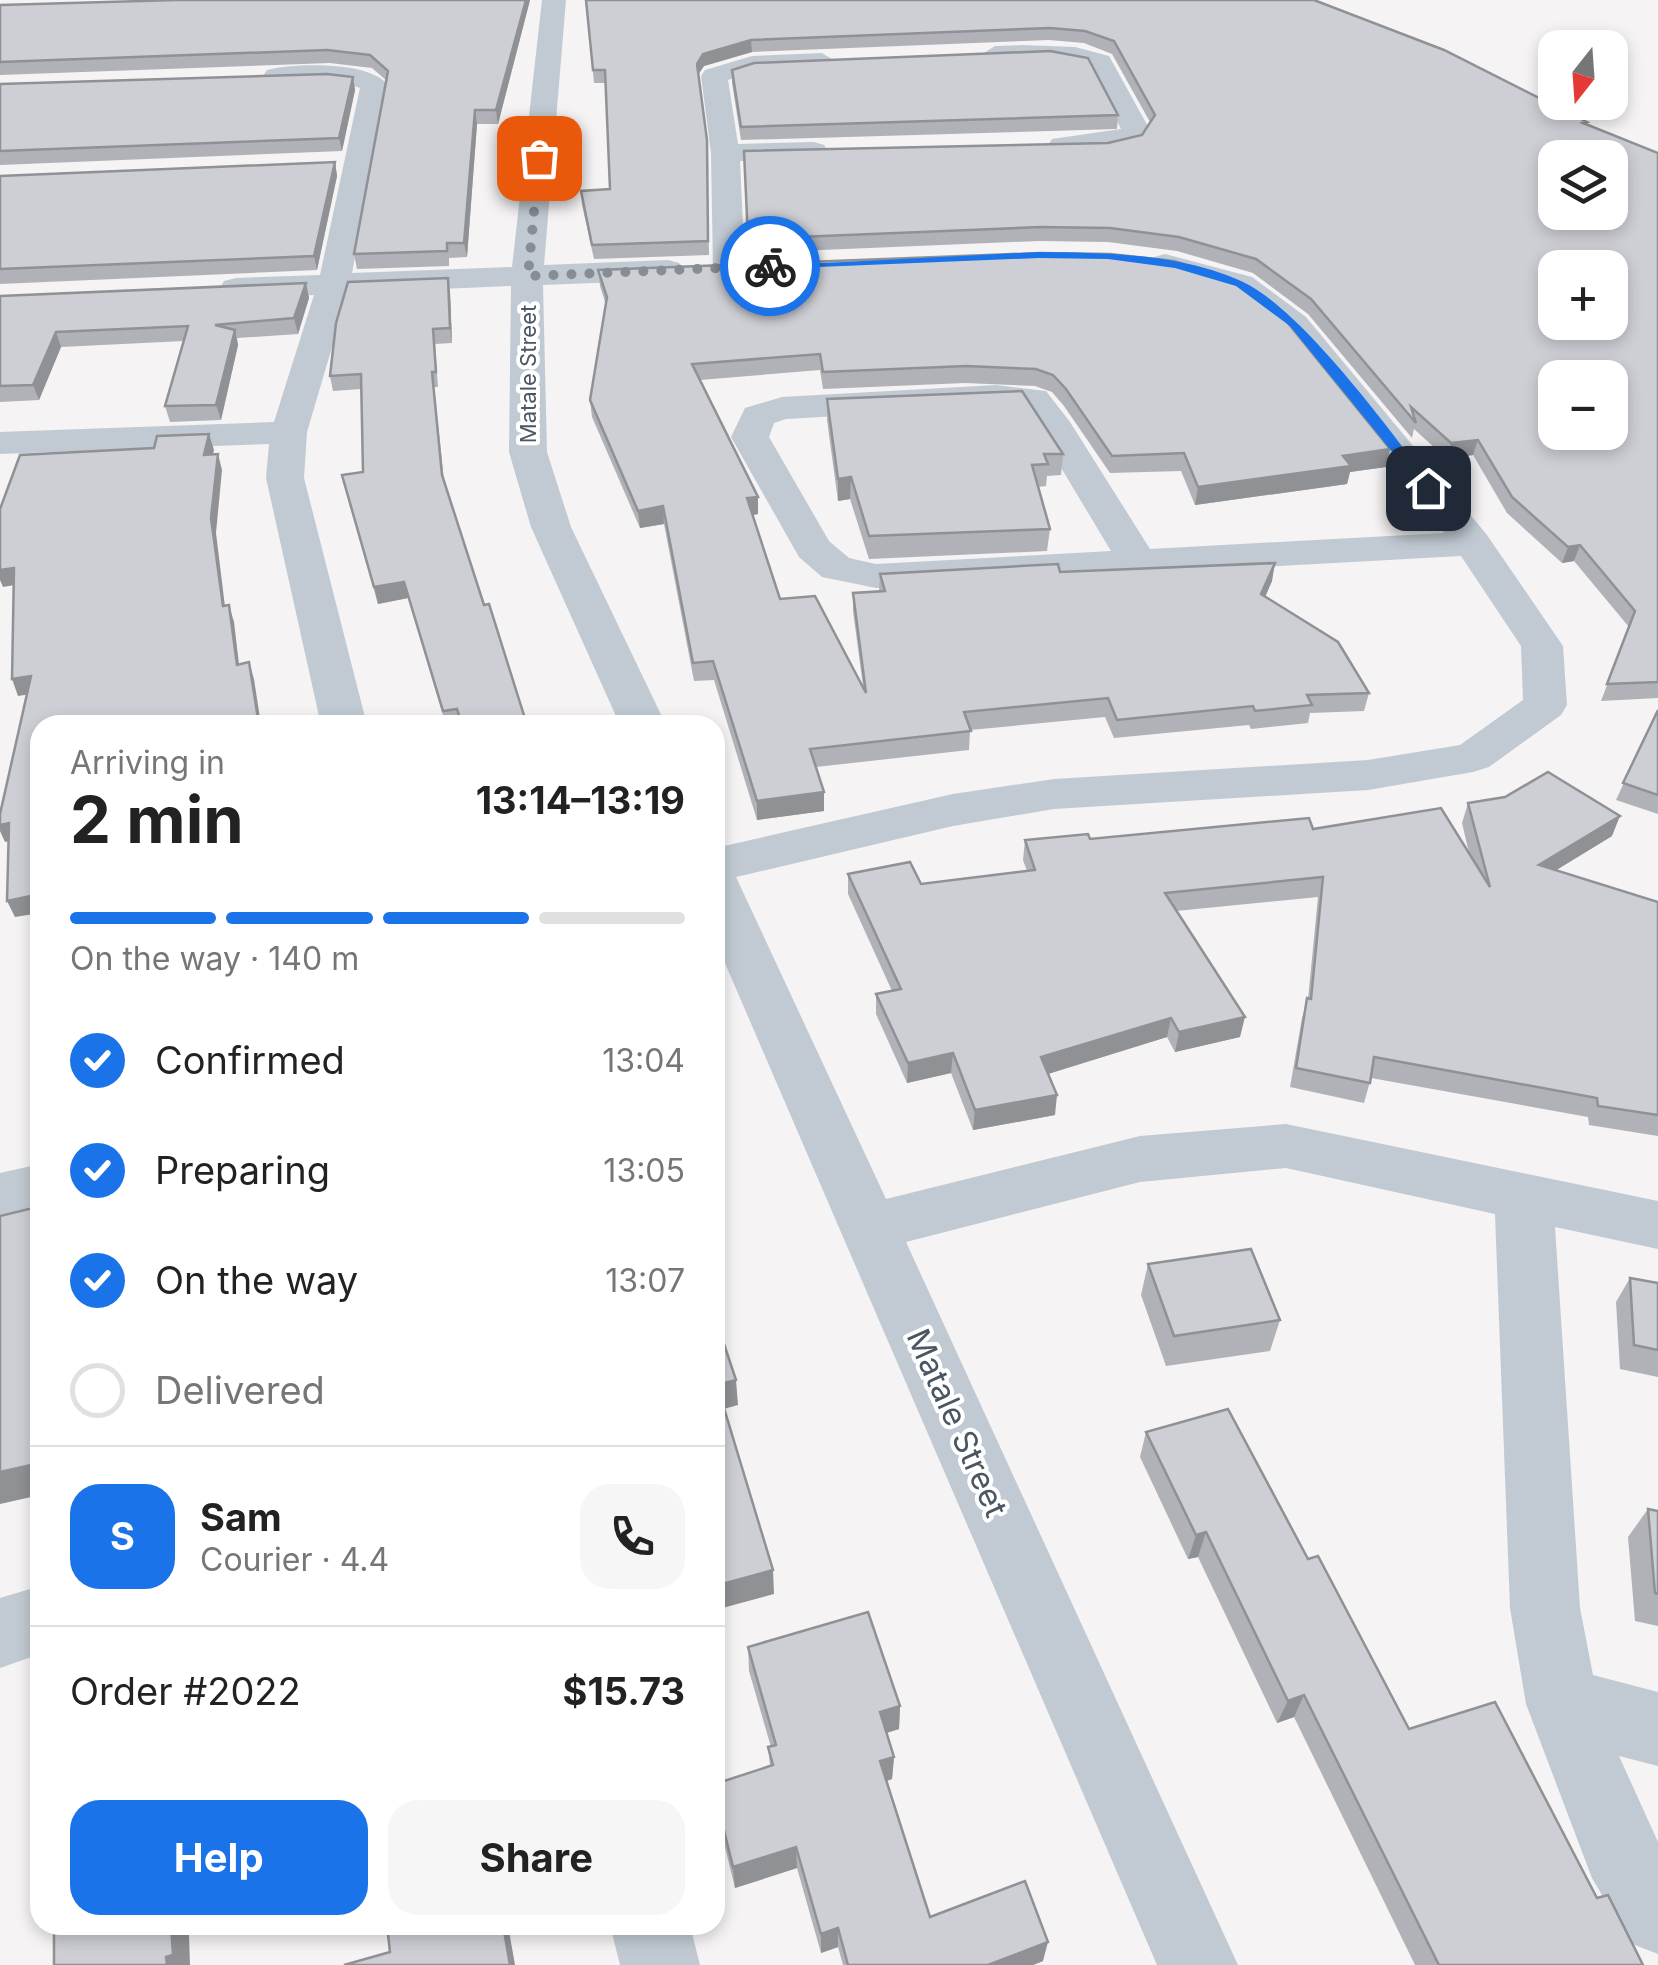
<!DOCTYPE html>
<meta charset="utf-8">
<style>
body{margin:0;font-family:Inter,sans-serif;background:#f6f6f6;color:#222;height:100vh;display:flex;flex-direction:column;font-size:38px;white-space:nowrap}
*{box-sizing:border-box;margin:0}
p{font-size:32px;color:#767676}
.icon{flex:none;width:55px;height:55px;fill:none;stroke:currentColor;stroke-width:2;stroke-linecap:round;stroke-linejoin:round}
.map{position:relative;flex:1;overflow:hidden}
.panel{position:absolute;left:30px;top:715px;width:695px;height:1220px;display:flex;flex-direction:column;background:#fff;border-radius:30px;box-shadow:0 5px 15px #0003}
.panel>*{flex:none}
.needle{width:65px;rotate:197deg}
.controls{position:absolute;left:1538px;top:30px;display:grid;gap:20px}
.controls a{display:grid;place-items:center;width:90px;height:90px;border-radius:20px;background:#fff;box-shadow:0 5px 15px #0003;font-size:50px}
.pin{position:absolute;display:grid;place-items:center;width:85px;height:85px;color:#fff;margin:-42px;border-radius:20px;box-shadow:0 5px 15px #0006}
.courier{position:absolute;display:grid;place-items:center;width:100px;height:100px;margin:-50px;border:8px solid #1a73e8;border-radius:50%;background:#fff;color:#222;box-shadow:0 2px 12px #0007}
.head em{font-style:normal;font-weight:700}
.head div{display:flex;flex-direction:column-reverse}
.head{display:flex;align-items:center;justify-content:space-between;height:170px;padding:0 40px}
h1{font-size:65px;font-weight:700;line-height:75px}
.bar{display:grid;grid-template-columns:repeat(4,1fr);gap:15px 10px;align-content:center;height:120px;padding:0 40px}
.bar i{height:12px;border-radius:8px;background:#e0e0e0}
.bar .on{background:#1a73e8}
.bar p{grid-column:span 4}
.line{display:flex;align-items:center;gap:25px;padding:0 40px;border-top:2px solid #e0e0e0}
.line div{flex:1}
.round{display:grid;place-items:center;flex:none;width:105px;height:105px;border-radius:30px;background:#f6f6f6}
ol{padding:0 40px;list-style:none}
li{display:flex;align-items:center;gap:30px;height:110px}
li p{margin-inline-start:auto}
li .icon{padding:10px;border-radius:50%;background:#1a73e8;color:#fff;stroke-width:4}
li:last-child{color:#767676}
li i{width:55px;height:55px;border:5px solid #e0e0e0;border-radius:50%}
.button{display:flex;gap:20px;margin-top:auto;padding:20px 40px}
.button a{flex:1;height:115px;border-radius:30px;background:#1a73e8;color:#fff;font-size:40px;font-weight:700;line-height:115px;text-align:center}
.button a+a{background:#f6f6f6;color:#222}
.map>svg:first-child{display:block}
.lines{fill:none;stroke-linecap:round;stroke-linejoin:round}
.minor{fill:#c1cad2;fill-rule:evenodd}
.wall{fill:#b0b2b7}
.shaded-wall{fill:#909195}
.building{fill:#cdcfd5;stroke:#909195;stroke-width:2.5;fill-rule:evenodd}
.route{fill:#1a73e8}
.done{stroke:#868d94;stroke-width:10;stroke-dasharray:0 18}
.labels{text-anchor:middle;stroke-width:8;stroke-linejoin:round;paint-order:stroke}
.far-street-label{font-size:22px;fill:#4a5661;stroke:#fff}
.near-street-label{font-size:32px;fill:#4a5661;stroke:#fff}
</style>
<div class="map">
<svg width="1658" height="1965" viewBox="0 0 1658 1965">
<rect width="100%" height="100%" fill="#f5f3f3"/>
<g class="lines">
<g class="minor">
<path d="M542 0H566L544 265 668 260 679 263 684 270 679 277 668 280 543 285 547 452 571 527 666 725H620L531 527 509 452 511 286 348 293 307 432 304 478 367 725H321L266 478 269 444 0 454V432L274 422 314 295 236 298 224 295 220 288 224 281 236 278 320 275 360 88C334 78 277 92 263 76L267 70C294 63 368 61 387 84L352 273 512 267Z"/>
<path d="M1022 45 1075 47 1109 56 1150 130C1143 140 1139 146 1127 149L1052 151 1048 145 1052 139 1121 129 1089 67C1063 58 996 69 982 54L995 46Z"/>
<polygon points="822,53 835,61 831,67 754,72 728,80 738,144 814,142 824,145 828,151 824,157 814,160 740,161 745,268 740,275 718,275 713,268 711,153 701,76 705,70 752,56"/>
<path d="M1165 254 1252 277 1306 317 1487 535 1563 646 1567 705 1561 715 1489 767 1473 772 1368 790 1054 809 953 826 736 877 886 1199 1140 1136 1286 1124 1658 1201V1249L1555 1227 1580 1608 1593 1675 1658 1692V1766L1619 1756 1658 1842V1954L1630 1943 1592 1878 1526 1704 1510 1608 1495 1214 1286 1168 1140 1182 906 1242 1238 1965H1157L715 940V848L953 794 1054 779 1368 760 1460 745 1523 700 1521 646 1461 556 876 588 822 577 799 557 731 437 745 408 782 397 996 385 1046 391 1070 422 1150 549 1444 533 1282 331 1228 291 1154 271 1149 264 1154 257ZM996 407 1022 409 1036 426 1111 551 876 564 849 558 829 541 769 437 774 423 786 419Z"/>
<polygon points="40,1164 40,1210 0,1219 0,1173"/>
<polygon points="40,1586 40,1654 0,1668 0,1598"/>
<polygon points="610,1925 690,1925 700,1965 620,1965"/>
</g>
</g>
<g class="wall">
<polygon points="530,0 498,124 477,124 467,257 449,258 449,266 357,269 354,254 387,81 372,68 330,63 0,75 0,5"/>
<polygon points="586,0 1314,0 1587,125 1658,153 1658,698 1601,701 1629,627 1574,561 1562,563 1507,513 1473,455 1447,459 1414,429 1412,438 1308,314 1253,273 1177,251 1108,242 1039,241 749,253 744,151 1108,143 1142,135 1150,122 1112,54 1084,43 1049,40 752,52 704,66 698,75 707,140 709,255 594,259 582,205 581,191 610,189 605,83 594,83"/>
<polygon points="732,70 1118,115 1117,129 741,140 732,83"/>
<polygon points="353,77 355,90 342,151 0,165 0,84"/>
<polygon points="335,162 337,176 317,270 0,284 0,176"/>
<polygon points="598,270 1390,449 1386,467 1350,472 1347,484 1195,505 1181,471 1110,473 1064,406 1052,392 1035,386 965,383 823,389 820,370 700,380 758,497 758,514 753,515 780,599 863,686 853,611 853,593 879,591 880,574 1060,572 1272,581 1265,597 1369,693 1364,711 1310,713 1308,723 1251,729 1249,725 1114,738 1105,717 970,730 969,750 816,767 824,811 757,820 714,680 694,681 664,524 640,528 592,417 590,400 606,305 600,286"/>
<polygon points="448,278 450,292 452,343 435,344 438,387 434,387 444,480 484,605 527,725 446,725 408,598 378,604 342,475 363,472 361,389 333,391 330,376"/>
<polygon points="306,283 309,298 298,334 237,338 238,345 221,420 170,422 165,406 184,341 61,347 39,400 0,402 0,296"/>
<polygon points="827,399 1063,454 1061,475 1047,476 1046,486 1038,487 1050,529 1047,551 869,559 850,499 838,501 827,420"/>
<polygon points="1658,710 1658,814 1616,800"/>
<polygon points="1468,803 1612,836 1556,870 1658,902 1658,1136 1589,1125 1588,1117 1371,1078 1364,1103 1290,1087 1302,1018 1308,999 1318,897 1176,911 1240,1037 1175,1052 1167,1037 1048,1074 1055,1115 973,1130 951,1073 907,1083 876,1014 876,994 892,991 848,894 848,874 921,884 1027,871 1023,860 1025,840 1090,839 1313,829 1469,853 1462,823"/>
<polygon points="1148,1264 1280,1320 1270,1351 1166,1366 1141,1295"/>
<polygon points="1630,1278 1658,1283 1658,1377 1620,1369 1616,1302"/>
<polygon points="1146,1432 1308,1559 1409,1729 1597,1898 1643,1965 1415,1965 1294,1717 1277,1723 1198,1557 1188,1559 1140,1457"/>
<polygon points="1648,1509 1658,1511 1658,1626 1635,1621 1628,1537"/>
<polygon points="748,1647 900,1706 899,1729 887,1733 894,1757 892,1779 887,1781 930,1917 1043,1961 1033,1965 843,1965 838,1947 821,1953 797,1868 735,1888 715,1807 715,1784 770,1766 768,1747 771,1747 749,1671"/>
</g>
<g class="shaded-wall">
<polygon points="526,0 530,0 498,124 496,110"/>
<polygon points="751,40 752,52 704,66 697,76 697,64 703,54"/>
<polygon points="353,77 355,90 342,151 339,138"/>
<polygon points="475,110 477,124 467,257 464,243"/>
<polygon points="335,162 337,176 317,270 314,256"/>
<polygon points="448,278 450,292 452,343 450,328"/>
<polygon points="306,283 309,298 298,334 294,318"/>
<polygon points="235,330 238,345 221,420 216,405"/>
<polygon points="56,332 61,347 39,400 33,385"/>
<polygon points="209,434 214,450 209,471 204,455"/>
<polygon points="1478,440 1473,455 1447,459 1451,443"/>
<polygon points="1390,449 1386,467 1350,472 1347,484 1195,505 1198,487 1343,456"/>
<polygon points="218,454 222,470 216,533 227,623 223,606 211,518"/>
<polygon points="851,477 850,499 838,501 838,479"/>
<polygon points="758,497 758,514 748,516 747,498"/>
<polygon points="663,506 664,524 640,528 638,511"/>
<polygon points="1580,545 1574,561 1562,563 1568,547"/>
<polygon points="1275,563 1272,581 1258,613 1261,594"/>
<polygon points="14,568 20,584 3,587 0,580 0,570"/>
<polygon points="404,582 408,598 378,604 374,587"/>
<polygon points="229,605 234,622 241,681 237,665"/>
<polygon points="249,662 254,679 261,725 259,725"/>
<polygon points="31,676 37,693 18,696 12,679"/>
<polygon points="824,792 824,811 757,820 757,801"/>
<polygon points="1620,816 1612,836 1532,885 1539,865"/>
<polygon points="9,823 16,840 5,842 0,831 0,825"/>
<polygon points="40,894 40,913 15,917 7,901"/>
<polygon points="1245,1017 1240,1037 1175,1052 1179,1032"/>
<polygon points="1171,1018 1167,1037 1038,1077 1041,1057"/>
<polygon points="953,1053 951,1073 907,1083 908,1063"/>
<polygon points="1057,1095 1055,1115 973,1130 975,1110"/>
<polygon points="736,1380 738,1405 720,1410 717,1385"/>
<polygon points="40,1463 40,1495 0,1504 0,1472"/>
<polygon points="1206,1532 1198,1557 1188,1559 1196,1535"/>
<polygon points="773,1570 774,1594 715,1610 715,1586"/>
<polygon points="1304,1695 1294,1717 1277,1723 1288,1701"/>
<polygon points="900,1706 899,1729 879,1735 880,1712"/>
<polygon points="894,1757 892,1779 879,1783 880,1761"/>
<polygon points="796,1847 797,1868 735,1888 733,1867"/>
<polygon points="171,1925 231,1925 189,1935 190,1965 167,1965 166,1957"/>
<polygon points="503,1925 508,1925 515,1965 510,1965"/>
<polygon points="838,1928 838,1947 821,1953 821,1934"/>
<polygon points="1048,1942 1043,1961 1033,1965 988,1965"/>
</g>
<g class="building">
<polygon points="177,0 526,0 496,110 475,110 464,243 447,243 447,251 354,254 388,71 370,55 327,50 0,62 0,5"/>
<path d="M586 0H1314L1444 50 1587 122 1583 123 1658 153V682L1607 684 1635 611 1580 545 1568 547 1512 497 1478 440 1451 443 1411 407 1416 423 1311 299 1256 259 1179 237 1110 228 1040 227 748 239 744 151 1108 143 1142 135 1155 115 1114 41 1085 31 1050 28 751 40 703 54 697 64 707 140 708 241 592 245 581 191 610 189 605 70H593ZM1555 158H1610V212H1555ZM1555 268H1610V322H1555ZM1555 378H1610V432H1555Z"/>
<polygon points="1050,51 1088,58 1118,115 741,127 732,70 754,63"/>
<polygon points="327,74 353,77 339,138 0,151 0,84"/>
<polygon points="335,162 314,256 0,269 0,176"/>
<polygon points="1040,253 1110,254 1174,261 1229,278 1283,317 1390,449 1343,456 1351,466 1198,487 1184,453 1112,456 1066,389 1053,375 1036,369 966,366 823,372 820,354 692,364 758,497 747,498 780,599 815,596 866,693 853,593 885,591 880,574 1058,564 1060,572 1275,563 1261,594 1338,642 1369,693 1307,695 1312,705 1255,711 1253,706 1117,720 1108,698 964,712 971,731 810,749 824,792 757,801 713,661 693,663 663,506 638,511 590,400 607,297 598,270"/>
<polygon points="448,278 450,328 433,329 436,372 432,372 442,475 484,605 489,604 527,725 462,725 457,709 443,711 404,582 374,587 342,475 363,472 361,374 330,376 336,323 348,282"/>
<polygon points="306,283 294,318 215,325 235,330 216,405 165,406 188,326 56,332 33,385 0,386 0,296"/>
<polygon points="1022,391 1063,454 1044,454 1048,464 1032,465 1050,529 869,536 851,477 838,479 827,399"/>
<polygon points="209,434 204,455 218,454 211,518 223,606 229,605 237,665 249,662 259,725 40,725 40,894 7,901 9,823 0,825 0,814 31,676 12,679 14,568 0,570 0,509 20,455 154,448 157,436"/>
<polygon points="1658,710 1658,795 1623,783"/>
<polygon points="1548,772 1620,816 1539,865 1658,902 1658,1115 1598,1106 1597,1098 1374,1057 1370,1083 1296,1068 1307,998 1311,999 1323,877 1165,893 1245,1017 1179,1032 1171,1018 1041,1057 1057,1095 975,1110 953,1053 908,1063 876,994 901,989 848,874 910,862 921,884 1035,870 1025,840 1088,834 1090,839 1309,818 1313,829 1441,808 1490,887 1468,803 1505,797"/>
<polygon points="40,1035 40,1089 35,1090 35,1036"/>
<polygon points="37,1207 37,1224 40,1224 40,1463 0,1472 0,1216"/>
<polygon points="1251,1249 1280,1320 1174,1336 1148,1264"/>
<polygon points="1630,1278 1658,1283 1658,1350 1634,1345"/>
<polygon points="715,1317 736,1380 717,1385 773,1570 715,1586"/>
<polygon points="1228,1409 1308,1559 1318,1556 1409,1729 1495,1702 1597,1898 1608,1895 1643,1965 1439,1965 1304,1695 1288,1701 1206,1532 1196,1535 1146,1432"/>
<polygon points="1648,1509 1658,1511 1658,1594 1655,1593"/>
<polygon points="868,1612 900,1706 880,1712 894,1757 880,1761 930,1917 1025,1881 1048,1942 988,1965 848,1965 838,1928 821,1934 796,1847 733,1867 715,1794 715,1784 773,1765 768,1747 776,1745 748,1647"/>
<polygon points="54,1925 171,1925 173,1955 166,1957 167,1965 54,1965"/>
<polygon points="387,1925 503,1925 510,1965 344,1965 390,1952"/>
</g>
<path class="route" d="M1039 252C1105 253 1181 253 1243 282 1303 310 1392 433 1434 488L1424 491 1290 326 1236 286 1175 268 1108 259 1039 258 770 269 765 266Z"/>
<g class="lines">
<polyline class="done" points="539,158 528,276 770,266"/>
</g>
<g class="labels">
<g class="far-street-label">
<text transform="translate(528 374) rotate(-90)" y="8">Matale Street</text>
</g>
<g class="near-street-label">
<text transform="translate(957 1423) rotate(66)" y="11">Matale Street</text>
</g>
</g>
</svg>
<div class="controls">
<a><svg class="needle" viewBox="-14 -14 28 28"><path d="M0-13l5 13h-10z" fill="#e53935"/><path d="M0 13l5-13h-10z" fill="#767676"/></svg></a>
<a><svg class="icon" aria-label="layers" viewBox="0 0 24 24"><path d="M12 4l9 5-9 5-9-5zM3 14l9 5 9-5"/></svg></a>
<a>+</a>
<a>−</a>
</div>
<div class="pin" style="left:539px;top:158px;background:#ea580c"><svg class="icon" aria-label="bag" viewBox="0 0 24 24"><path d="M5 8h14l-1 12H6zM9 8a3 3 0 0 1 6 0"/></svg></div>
<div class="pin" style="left:1428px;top:488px;background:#1f2937"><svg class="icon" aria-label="home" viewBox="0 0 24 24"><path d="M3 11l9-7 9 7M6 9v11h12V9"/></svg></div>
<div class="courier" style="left:770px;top:266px"><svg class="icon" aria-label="bike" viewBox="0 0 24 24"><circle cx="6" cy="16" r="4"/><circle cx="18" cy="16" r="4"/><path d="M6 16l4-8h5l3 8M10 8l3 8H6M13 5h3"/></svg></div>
<section class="panel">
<div class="head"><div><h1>2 min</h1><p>Arriving in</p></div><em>13:14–13:19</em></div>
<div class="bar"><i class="on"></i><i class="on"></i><i class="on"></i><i></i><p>On the way · 140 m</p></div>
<ol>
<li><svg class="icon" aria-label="check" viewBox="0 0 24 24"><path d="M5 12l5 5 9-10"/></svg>Confirmed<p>13:04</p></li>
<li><svg class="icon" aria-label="check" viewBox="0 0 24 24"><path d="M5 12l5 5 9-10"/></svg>Preparing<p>13:05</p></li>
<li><svg class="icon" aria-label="check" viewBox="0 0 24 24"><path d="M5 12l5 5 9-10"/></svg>On the way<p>13:07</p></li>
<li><i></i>Delivered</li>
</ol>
<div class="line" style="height:180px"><b class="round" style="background:#1a73e8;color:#fff">S</b><div><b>Sam</b><p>Courier · 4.4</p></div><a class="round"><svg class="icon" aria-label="phone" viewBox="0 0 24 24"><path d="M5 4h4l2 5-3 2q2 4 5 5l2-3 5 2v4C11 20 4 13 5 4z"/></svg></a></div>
<div class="line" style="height:130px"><div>Order #2022</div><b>$15.73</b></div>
<div class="button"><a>Help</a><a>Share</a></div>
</section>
</div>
